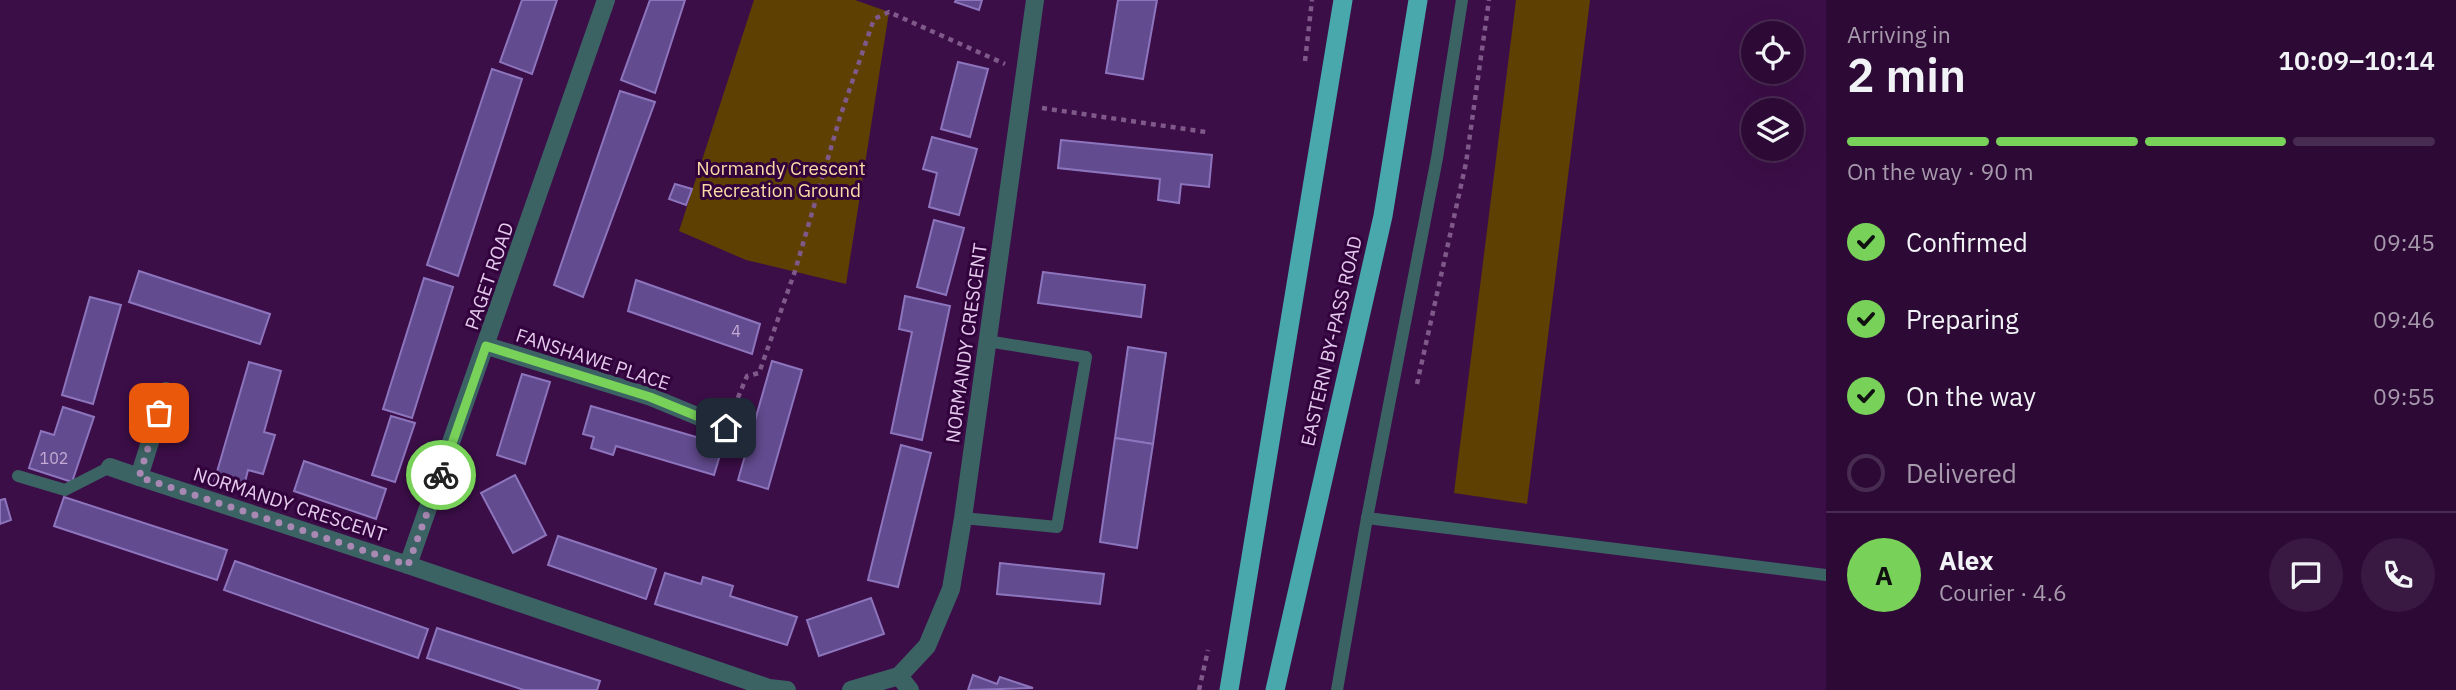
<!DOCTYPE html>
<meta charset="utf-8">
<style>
body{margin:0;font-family:"IBM Plex Sans",sans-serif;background:#391842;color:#f1f3f6;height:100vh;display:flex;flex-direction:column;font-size:26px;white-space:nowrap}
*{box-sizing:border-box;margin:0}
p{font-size:23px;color:#a79aad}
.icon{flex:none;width:38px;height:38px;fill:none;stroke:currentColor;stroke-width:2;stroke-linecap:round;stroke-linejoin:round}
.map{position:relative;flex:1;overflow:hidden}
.sheet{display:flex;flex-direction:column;background:#2d0a36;width:630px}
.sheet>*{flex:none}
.tools{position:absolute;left:1741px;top:21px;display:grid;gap:14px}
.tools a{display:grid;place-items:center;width:63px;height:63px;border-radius:50%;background:#2d0a36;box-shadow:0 7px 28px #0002,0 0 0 2px #482b51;font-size:35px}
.pin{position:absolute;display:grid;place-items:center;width:60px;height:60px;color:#fff;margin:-30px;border-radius:14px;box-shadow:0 4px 10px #0006}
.courier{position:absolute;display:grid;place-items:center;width:70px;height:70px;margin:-35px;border:5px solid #78d259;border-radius:50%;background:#fff;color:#222;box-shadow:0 2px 9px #0007}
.headline em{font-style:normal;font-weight:600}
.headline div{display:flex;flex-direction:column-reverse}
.headline{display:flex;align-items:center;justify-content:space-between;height:119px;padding:0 21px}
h1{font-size:46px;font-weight:600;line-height:52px}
.bar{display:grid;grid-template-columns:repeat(4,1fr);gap:10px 7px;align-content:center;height:84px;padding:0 21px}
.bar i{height:9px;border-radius:5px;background:#482b51}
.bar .active{background:#78d259}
.bar p{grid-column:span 4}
.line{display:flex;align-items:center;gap:18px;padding:0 21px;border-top:2px solid #482b51}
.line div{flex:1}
.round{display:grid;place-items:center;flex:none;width:74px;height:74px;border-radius:37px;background:#391842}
ol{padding:0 21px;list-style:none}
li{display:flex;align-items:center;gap:21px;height:77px}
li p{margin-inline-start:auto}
li .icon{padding:7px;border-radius:50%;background:#78d259;color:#111;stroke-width:4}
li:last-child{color:#a79aad}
li i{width:38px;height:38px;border:4px solid #482b51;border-radius:50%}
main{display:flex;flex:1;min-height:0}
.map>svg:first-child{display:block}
.green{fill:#5e4002}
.building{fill:#624b8e;stroke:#8d75bd;stroke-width:2}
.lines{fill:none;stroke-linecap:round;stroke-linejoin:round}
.path{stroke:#7f5989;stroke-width:4.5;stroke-dasharray:5 5;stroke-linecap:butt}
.service{stroke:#3c6364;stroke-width:12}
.minor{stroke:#3c6364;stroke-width:18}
.trunk{stroke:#48a8ac;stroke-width:19}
.done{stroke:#a988b3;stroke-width:7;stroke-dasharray:0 12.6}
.route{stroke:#78d259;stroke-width:9}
.labels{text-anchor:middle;stroke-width:6;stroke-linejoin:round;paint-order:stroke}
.number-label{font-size:16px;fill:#c4aad4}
.park-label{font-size:19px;fill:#fbdaa6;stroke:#32023d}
.street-label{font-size:19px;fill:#e4caec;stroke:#32023d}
</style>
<main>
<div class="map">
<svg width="1826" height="690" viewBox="0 0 1826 690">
<rect width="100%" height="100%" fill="#3c0e48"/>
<g class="green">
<polygon points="754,0 855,0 889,12 846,284 746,260 679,231"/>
<polygon points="1516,0 1590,0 1527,504 1454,493"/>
</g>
<g class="building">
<polygon points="522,0 557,0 532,74 500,62"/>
<polygon points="650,0 685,0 655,93 621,80"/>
<polygon points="956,0 982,0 979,10 955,2"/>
<polygon points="1118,0 1157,0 1143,79 1106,73"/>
<polygon points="958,62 988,69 970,137 941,129"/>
<polygon points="492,69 522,79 458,276 427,265"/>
<polygon points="620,91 655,102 583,297 554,285"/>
<polygon points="932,137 977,149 959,215 929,207 937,173 923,169"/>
<polygon points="1061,140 1212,155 1209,187 1181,184 1179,203 1158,200 1160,179 1058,168"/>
<polygon points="675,184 692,189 686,205 669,199"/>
<polygon points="934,220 964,228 946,295 917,287"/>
<polygon points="139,271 270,314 260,344 129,302"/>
<polygon points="1043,272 1145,285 1141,317 1038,303"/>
<polygon points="424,278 453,287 412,418 383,409"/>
<polygon points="636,280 760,324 752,354 628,311"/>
<polygon points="905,296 950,306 922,440 891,433 912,332 899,329"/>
<polygon points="90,297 121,305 93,404 62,395"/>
<polygon points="1128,347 1166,353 1153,444 1115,438"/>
<polygon points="772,361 802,370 768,489 738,480"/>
<polygon points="249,362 281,371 264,432 275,435 263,474 248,470 243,490 214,482"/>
<polygon points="522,374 550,382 525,464 497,455"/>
<polygon points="591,406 723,445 714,475 616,446 613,455 591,448 594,437 583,434"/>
<polygon points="63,407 94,417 72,482 29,468 41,431 54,435"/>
<polygon points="391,416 415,423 395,482 372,475"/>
<polygon points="1115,438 1153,444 1137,548 1100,542"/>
<polygon points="901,445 931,453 898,587 868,580"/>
<polygon points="304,461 386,489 376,519 294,491"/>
<polygon points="515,475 546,535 513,553 481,493"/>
<polygon points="64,497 227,550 217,580 54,526"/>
<polygon points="5,499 11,520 0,524 0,500"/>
<polygon points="558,536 656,569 646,599 548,565"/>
<polygon points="235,561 428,629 418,658 224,590"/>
<polygon points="1000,563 1104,574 1100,604 997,594"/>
<polygon points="665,573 701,584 703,577 733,586 730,596 797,617 787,645 655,604"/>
<polygon points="871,598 884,634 819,656 807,620"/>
<polygon points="437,628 600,681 597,690 524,690 427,658"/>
<polygon points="973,675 997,684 1000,677 1033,688 968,690"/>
</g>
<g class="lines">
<g class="path">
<polyline points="1305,61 1312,0"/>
<polyline points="1042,108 1206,132"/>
<polyline points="1417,384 1466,163 1489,0"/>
<polyline points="734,407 747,376 759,373 795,271 840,117 874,19 889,12 1005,64"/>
<polyline points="1199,690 1208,650"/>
</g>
<g class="service">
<polyline points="18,476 65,490 110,467"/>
<polyline points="963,518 1057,527 1086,357 987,341"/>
<polyline points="1367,518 1826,575"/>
<polyline points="1337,690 1367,518 1437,158 1462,0"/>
</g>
<g class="minor">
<polyline points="487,346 651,397 726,428"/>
<polyline points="166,391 139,477 408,565 769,688 787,690"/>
<polyline points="110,467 139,477"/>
<polyline points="408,565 606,0"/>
<polyline points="899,676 910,690"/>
<polyline points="851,690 899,676 927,646 951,589 963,518 1035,0"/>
</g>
<g class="trunk">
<polyline points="1229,690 1343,0"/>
<polyline points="1275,690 1383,216 1418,0"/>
</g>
</g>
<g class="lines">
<polyline class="done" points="159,413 139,477 408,565 441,475"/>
<polyline class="route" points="441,475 486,346 650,397 726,428"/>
</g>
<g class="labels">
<g class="number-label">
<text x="736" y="337">4</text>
<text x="54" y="464">102</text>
</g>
<g class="park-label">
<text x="781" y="175">Normandy Crescent<tspan x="781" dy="22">Recreation Ground</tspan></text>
</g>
<g class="street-label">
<text transform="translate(489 276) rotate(-71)" y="7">PAGET ROAD</text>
<text transform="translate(1331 341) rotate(-77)" y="7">EASTERN BY-PASS ROAD</text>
<text transform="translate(966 343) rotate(-82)" y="7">NORMANDY CRESCENT</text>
<text transform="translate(593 359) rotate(18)" y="7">FANSHAWE PLACE</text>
<text transform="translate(290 504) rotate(18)" y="7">NORMANDY CRESCENT</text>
</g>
</g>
</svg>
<div class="tools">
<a><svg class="icon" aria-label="locate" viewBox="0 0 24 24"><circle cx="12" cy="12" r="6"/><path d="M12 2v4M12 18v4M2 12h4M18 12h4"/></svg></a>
<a><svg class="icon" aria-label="layers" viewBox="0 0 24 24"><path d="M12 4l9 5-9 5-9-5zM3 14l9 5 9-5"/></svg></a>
</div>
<div class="pin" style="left:159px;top:413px;background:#ea580c"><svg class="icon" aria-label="bag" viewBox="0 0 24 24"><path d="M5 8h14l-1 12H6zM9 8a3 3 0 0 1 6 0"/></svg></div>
<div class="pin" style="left:726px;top:428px;background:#1f2937"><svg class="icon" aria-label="home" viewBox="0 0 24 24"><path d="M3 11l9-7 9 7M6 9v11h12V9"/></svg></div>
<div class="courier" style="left:441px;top:475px"><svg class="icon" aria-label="bike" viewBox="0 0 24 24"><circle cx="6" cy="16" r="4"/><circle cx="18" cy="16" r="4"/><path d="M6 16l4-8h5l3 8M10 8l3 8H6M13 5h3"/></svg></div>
</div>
<section class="sheet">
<div class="headline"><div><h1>2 min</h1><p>Arriving in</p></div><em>10:09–10:14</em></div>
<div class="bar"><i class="active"></i><i class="active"></i><i class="active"></i><i></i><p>On the way · 90 m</p></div>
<ol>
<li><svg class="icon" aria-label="check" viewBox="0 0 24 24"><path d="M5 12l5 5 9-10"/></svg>Confirmed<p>09:45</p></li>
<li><svg class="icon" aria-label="check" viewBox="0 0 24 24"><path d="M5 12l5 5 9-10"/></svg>Preparing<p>09:46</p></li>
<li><svg class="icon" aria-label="check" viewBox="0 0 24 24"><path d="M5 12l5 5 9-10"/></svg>On the way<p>09:55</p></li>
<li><i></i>Delivered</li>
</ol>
<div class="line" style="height:126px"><b class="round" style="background:#78d259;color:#111">A</b><div><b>Alex</b><p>Courier · 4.6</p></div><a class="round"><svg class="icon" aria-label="chat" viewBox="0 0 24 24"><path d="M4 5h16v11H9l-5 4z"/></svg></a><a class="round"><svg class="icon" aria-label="phone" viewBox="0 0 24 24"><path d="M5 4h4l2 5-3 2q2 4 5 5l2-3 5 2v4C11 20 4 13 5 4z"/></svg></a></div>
</section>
</main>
